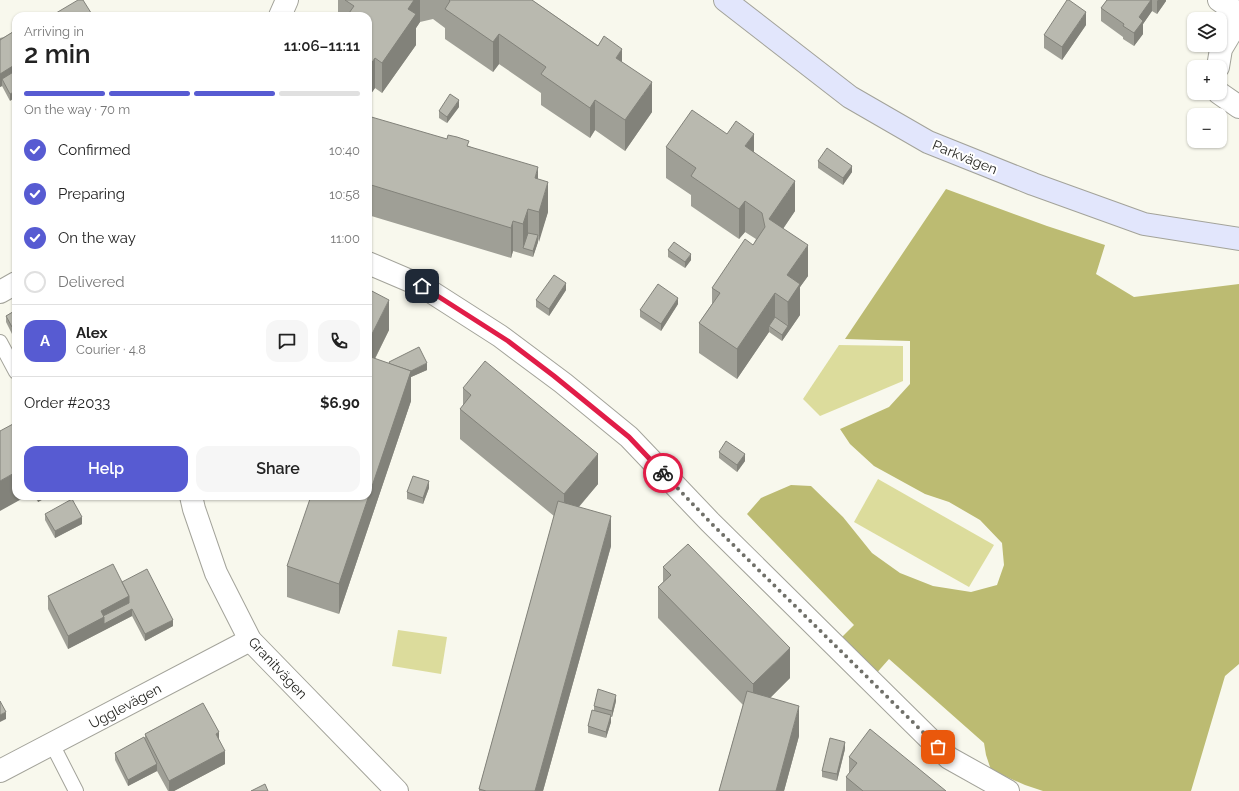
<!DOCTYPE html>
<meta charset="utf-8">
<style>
body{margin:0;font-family:Raleway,sans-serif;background:#f6f6f6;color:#222;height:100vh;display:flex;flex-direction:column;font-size:15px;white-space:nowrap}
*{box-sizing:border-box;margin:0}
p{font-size:13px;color:#767676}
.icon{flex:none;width:22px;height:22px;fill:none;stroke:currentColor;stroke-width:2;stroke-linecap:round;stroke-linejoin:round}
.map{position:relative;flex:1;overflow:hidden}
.panel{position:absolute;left:12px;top:12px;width:360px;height:488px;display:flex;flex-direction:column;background:#fff;border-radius:12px;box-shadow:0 1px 3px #0004}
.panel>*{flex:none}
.controls{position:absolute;left:1187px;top:12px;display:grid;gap:8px}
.controls a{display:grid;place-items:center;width:40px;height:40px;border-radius:8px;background:#fff;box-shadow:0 1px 3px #0004;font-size:20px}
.pin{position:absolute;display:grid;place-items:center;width:34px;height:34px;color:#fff;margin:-17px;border-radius:8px;box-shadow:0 2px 6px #0006}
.courier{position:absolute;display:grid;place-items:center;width:40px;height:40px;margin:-20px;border:3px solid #e11d48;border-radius:50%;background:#fff;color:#222;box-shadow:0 1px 5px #0007}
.summary em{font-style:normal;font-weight:600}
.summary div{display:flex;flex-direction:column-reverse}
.summary{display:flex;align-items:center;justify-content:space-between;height:68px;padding:0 12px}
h1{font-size:26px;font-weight:600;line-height:30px}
.bar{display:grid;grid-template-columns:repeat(4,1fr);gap:6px 4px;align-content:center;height:48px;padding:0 12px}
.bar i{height:5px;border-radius:3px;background:#e0e0e0}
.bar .current{background:#575bd2}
.bar p{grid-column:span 4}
.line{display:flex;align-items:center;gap:10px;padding:0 12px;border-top:1px solid #e0e0e0}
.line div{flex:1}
.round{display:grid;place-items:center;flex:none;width:42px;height:42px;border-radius:12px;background:#f6f6f6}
ol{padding:0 12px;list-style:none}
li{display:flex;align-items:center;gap:12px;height:44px}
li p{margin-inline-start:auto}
li .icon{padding:4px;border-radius:50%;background:#575bd2;color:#fff;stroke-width:4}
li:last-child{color:#767676}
li i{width:22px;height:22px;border:2px solid #e0e0e0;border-radius:50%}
.button{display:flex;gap:8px;margin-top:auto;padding:8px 12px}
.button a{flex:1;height:46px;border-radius:12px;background:#575bd2;color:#fff;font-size:16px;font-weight:600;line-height:46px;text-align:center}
.button a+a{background:#f6f6f6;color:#222}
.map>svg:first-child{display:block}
.green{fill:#dcdc9c}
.forest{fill:#bcbb72}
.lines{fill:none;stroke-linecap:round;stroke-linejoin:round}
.lane-casing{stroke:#a3a39a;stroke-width:16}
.street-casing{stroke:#a3a39a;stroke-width:24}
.secondary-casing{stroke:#a3a39a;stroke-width:24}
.lane{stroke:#fff;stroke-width:14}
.street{stroke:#fff;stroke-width:22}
.secondary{stroke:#e2e6fc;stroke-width:22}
.wall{fill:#9f9f96}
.shaded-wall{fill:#82827a}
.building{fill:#b9b9af;stroke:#82827a}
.done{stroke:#707069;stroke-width:4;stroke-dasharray:0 7.2}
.route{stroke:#e11d48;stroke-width:5}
.labels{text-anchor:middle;stroke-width:4;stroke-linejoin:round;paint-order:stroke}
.street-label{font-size:14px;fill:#262622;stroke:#fff}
</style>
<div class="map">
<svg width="1239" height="791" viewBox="0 0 1239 791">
<rect width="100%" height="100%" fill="#f8f8ed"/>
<g class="green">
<polygon points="839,345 903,346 903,381 820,416 803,399"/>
<polygon points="878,479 994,545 969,587 854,522"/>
<polygon points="398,630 447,637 441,674 392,666"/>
</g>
<polygon class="forest" points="946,189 1047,226 1105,245 1096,274 1134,297 1239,284 1239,664 1225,676 1191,791 1043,791 1025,785 991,770 986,755 984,743 889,659 874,676 836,643 854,625 747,514 761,498 791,485 811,486 843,517 872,553 900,573 933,586 971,592 997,585 1004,565 1002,543 980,520 949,502 925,494 874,466 850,444 840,429 889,407 910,384 910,341 845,339"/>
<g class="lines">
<g class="lane-casing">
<g id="lane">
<polyline points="0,342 16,372"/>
<polyline points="52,744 76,791"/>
</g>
</g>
<g class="street-casing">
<g id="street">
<polyline points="1219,0 1239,14"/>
<polyline points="280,16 287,0"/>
<polyline points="1218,67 1221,49 1239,19"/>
<polyline points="1219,93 1239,107"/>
<polyline points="368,263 422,286 500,336 563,383 629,437 710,522 949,758 1008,791"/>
<polyline points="0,292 16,283"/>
<polyline points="191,496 194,509 216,573 250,640 397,791"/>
<polyline points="0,771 250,640"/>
</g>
</g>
<g class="secondary-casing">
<polyline id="secondary" points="725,0 850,97 928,142 1033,184 1144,224 1239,239"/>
</g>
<use href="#lane" class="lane"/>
<use href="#street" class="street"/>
<use href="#secondary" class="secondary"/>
</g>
<g class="wall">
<polygon points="338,0 532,0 622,62 652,112 625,151 595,130 590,138 541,105 541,93 499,64 493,72 445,39 445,28 433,19 420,22 416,28 416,45 382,93 375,88 368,98 368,16 338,16"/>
<polygon points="1107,0 1166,0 1166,1 1157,14 1152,11 1143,24 1143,34 1134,46 1123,39 1123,37 1101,21 1101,8"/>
<polygon points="1086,25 1062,60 1044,48 1044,35"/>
<polygon points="16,30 10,101 2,86 0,87 0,38 4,37"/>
<polygon points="459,107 447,123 439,118 439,111"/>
<polygon points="368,117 469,146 538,179 548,212 533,257 513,251 511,258 368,215"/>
<polygon points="727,134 754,152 795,211 783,229 808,276 800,287 800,315 782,341 769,332 737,379 699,353 699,323 712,304 712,288 753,245 756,239 745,232 739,239 691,206 691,195 666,178 666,147"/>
<polygon points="818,161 852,172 843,185 818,168"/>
<polygon points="668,250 691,260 685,268 668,257"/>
<polygon points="368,289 389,330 375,359 389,364 389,362 427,370 411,377 411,401 339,614 287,597 287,566 368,496"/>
<polygon points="566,290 549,316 536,307 536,300"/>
<polygon points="678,304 661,331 640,317 640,310"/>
<polygon points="16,310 12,334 6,322 6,316"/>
<polygon points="463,388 598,484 579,507 611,546 543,791 479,791 479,789 554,516 460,439 460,409 463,406"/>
<polygon points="719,452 745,461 737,472 719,458"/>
<polygon points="429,488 423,504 407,499 407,492"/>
<polygon points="34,496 49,496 38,502"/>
<polygon points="45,514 82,524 55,538 45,520"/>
<polygon points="663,567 790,678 770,698 799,736 784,791 719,791 743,705 658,618 658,587 663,582"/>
<polygon points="122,582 173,626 145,641 132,616 68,649 48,609 48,596"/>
<polygon points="616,701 612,717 611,717 611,722 606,738 588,733 588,726 594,710 594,706"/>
<polygon points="145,734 219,740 225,764 174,791 168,791 157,771 128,786 115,760 115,753 145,738"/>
<polygon points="845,749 837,781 822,777 822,771"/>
<polygon points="849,757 946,791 846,791 846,777 849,774"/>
</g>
<g class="shaded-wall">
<polygon points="414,0 420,0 420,22 416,28 416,45 382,93 382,63 408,9"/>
<polygon points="1151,0 1152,0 1152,11 1143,24 1143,34 1134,46 1134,33 1139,17"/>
<polygon points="1158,0 1166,0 1166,1 1157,14 1157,1"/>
<polygon points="1086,12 1086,25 1062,60 1062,47"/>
<polygon points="499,34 499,64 493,72 493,42"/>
<polygon points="622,49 622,80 616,58"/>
<polygon points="375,58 375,88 368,98 368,68"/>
<polygon points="16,64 16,77 2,79 2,86 0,87 0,74"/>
<polygon points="652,82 652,112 625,151 625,120"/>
<polygon points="16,91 16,97 10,101 10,94"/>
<polygon points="459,100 459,107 447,123 447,117"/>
<polygon points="595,100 595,130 590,138 590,108"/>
<polygon points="754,134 754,164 745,146"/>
<polygon points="852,166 852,172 843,185 843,178"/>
<polygon points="538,167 538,197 535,178"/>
<polygon points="795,181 795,211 769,249 769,219"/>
<polygon points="548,182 548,212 539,242 539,212"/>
<polygon points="745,201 745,232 739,239 739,209"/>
<polygon points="528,209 528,239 523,248 523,224"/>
<polygon points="513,221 513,251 511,258 511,228"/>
<polygon points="538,235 538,242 533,257 533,251"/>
<polygon points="808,245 808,276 800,287 800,315 782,341 782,335 788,326 787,275"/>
<polygon points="691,254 691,260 685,268 685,262"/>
<polygon points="566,283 566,290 549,316 549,309"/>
<polygon points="775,293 775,324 769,326 769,332 737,379 737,349"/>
<polygon points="678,298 678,304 661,331 661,324"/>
<polygon points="389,300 389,330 368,372 368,342"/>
<polygon points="16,325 16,332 12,334 12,327"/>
<polygon points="427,363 427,370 411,377 411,401 339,614 339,584 397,378"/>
<polygon points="598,454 598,484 564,524 564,494"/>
<polygon points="745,454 745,461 737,472 737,465"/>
<polygon points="16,472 16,496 27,496 0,511 0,481"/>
<polygon points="429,481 429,488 423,504 423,498"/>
<polygon points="38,496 49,496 38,502"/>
<polygon points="611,516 611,546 543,791 535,791"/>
<polygon points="82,517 82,524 55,538 55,531"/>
<polygon points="129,596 132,609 132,616 68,649 68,636 101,611"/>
<polygon points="173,620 173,626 145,641 145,634"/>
<polygon points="790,648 790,678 753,715 753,684"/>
<polygon points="616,695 616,701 612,717 612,711"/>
<polygon points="799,706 799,736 784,791 776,791"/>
<polygon points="6,712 6,719 0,722 0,715"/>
<polygon points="611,715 611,722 606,738 606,732"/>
<polygon points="219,732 219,745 216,734"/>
<polygon points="845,742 845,749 837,781 837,774"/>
<polygon points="225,751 225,764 174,791 169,791 169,781"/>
<polygon points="157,764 157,771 128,786 128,780"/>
</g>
<g class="building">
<polygon points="78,0 83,0 93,16 51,16"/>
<polygon points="345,0 414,0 408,9 416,14 382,63 375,58 368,68 368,16 347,16 354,6"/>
<polygon points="449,0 532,0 598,46 604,36 622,49 616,58 652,82 625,120 595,100 590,108 541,74 546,67 499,34 493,42 445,9 450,1"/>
<polygon points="1067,0 1069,0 1086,12 1062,47 1044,35"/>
<polygon points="1107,0 1151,0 1139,17 1143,21 1134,33 1123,26 1124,24 1101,8"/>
<polygon points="16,30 16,64 0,74 0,40"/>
<polygon points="15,71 16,73 16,91 10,94 2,79"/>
<polygon points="450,94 459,100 447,117 439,111"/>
<polygon points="692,110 727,134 736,121 754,134 745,146 795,181 769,219 808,245 787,275 800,284 788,302 775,293 737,349 699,323 720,293 712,288 745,239 753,245 765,227 762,213 745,201 739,209 691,176 696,168 666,147"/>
<polygon points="368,116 447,139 448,135 457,137 469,141 467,146 538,167 535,178 548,182 539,212 528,209 523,224 513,221 511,228 368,184"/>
<polygon points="827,148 852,166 843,178 818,161"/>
<polygon points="528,233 538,235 533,251 523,248"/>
<polygon points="674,242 691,254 685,262 668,250"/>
<polygon points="554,275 566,283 549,309 536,300"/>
<polygon points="658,284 678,298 661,324 640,310"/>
<polygon points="368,289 389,300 368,342"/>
<polygon points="16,310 16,325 12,327 6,316"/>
<polygon points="775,317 788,326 782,335 769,326"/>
<polygon points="419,347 427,363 411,371 390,364 389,362"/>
<polygon points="368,356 411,371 339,584 287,566 311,496 368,496"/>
<polygon points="485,361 598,454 564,494 460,409 471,395 463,388"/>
<polygon points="13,424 16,429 16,472 0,481 0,431"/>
<polygon points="726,441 745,454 737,465 719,452"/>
<polygon points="413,476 429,481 423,498 407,492"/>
<polygon points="72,499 82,517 55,531 45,514"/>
<polygon points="558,501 611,516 535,791 486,791 479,789"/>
<polygon points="688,544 790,648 753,684 658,587 671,575 663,567"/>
<polygon points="113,564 129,596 101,611 104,617 68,636 48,596"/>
<polygon points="147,569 173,620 145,634 132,609 104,624 104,617 103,616 129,603 129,596 122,582"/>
<polygon points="598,689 616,695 612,711 594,706"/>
<polygon points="747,691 799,706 776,791 719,791"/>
<polygon points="0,701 6,712 0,715"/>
<polygon points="203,703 219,732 216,734 225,751 169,781 145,734"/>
<polygon points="592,710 611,715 606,732 588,726"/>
<polygon points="870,729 946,791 863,791 846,777 857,763 849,757"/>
<polygon points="144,737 157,764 128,780 115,753"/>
<polygon points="830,738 845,742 837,774 822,771"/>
<polygon points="265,784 268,791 251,791"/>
</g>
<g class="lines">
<polyline class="done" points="663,473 710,522 938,747"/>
<polyline class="route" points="422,286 508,341 554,376 629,437 663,473"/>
</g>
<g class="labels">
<g class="street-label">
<text transform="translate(965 157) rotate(22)" y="5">Parkvägen</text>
<text transform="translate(278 668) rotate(47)" y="5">Granitvägen</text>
<text transform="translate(125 706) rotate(-28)" y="5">Ugglevägen</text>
</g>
</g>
</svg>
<div class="controls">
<a><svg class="icon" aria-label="layers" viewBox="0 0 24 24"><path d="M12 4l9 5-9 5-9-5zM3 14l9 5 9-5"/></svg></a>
<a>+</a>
<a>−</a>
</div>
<div class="pin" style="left:938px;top:747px;background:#ea580c"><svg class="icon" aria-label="bag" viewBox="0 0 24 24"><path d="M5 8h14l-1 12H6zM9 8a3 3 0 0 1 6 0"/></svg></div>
<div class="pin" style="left:422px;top:286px;background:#1f2937"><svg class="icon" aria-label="home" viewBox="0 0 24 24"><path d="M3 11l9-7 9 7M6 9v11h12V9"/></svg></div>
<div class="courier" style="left:663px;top:473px"><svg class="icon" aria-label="bike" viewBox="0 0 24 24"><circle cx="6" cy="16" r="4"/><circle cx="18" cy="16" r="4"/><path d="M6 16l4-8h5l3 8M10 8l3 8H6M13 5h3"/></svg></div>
<section class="panel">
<div class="summary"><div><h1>2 min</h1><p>Arriving in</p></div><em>11:06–11:11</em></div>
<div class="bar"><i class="current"></i><i class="current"></i><i class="current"></i><i></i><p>On the way · 70 m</p></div>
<ol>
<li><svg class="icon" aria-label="check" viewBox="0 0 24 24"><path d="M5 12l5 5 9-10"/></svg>Confirmed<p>10:40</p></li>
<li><svg class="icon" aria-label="check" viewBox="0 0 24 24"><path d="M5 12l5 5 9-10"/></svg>Preparing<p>10:58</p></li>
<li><svg class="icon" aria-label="check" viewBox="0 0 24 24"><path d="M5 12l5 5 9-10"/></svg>On the way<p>11:00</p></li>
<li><i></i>Delivered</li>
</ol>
<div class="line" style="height:72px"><b class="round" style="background:#575bd2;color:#fff">A</b><div><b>Alex</b><p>Courier · 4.8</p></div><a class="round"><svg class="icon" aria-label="chat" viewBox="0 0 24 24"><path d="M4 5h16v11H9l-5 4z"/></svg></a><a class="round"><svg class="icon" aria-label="phone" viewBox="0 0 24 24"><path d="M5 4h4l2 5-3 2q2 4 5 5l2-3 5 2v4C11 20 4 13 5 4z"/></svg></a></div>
<div class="line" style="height:52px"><div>Order #2033</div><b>$6.90</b></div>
<div class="button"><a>Help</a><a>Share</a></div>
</section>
</div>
